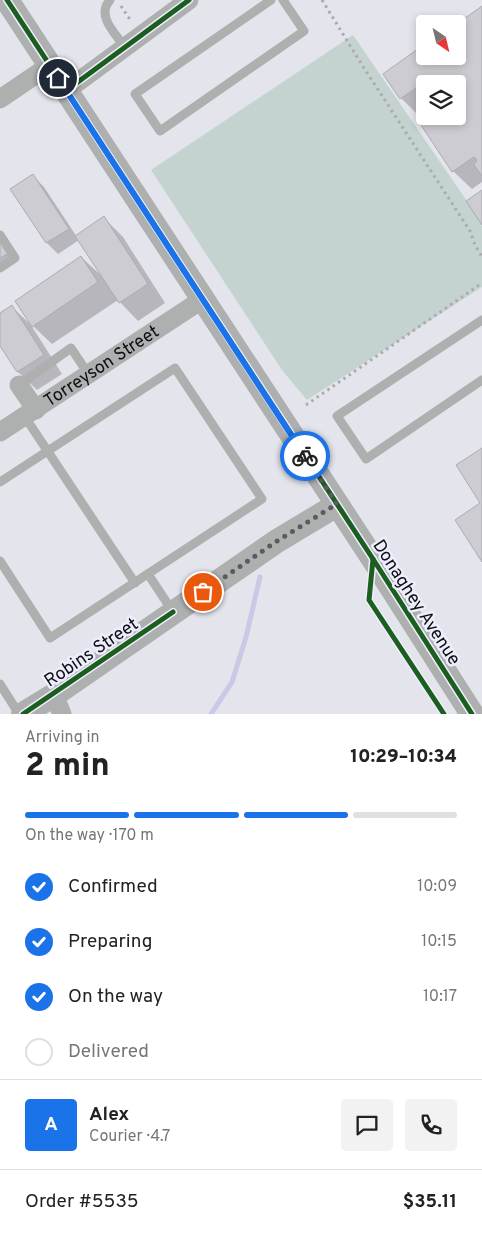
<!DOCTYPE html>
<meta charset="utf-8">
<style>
body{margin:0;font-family:Overpass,sans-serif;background:#f2f2f2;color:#222;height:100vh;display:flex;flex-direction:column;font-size:19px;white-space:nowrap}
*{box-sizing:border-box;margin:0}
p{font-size:16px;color:#767676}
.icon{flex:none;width:28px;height:28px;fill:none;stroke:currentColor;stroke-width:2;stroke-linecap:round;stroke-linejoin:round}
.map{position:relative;height:714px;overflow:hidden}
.side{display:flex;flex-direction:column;background:#fff;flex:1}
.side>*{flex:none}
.needle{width:32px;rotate:145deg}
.buttons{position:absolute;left:416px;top:15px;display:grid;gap:10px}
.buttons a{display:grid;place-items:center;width:50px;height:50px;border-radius:5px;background:#fff;box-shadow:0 2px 8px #0003;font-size:25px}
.pin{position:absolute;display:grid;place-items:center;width:42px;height:42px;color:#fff;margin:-21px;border:2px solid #fff;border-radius:50%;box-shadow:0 1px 5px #0007}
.courier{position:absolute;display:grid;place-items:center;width:50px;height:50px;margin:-25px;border:4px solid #1a73e8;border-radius:50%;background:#fff;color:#222;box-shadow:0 1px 6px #0007}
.head em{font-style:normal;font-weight:800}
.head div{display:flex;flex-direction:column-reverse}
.head{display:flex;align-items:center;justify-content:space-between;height:85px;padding:0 25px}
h1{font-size:32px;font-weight:800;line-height:38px}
.bar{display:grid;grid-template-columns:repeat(4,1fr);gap:8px 5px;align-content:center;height:60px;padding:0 25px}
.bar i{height:6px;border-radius:4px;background:#e0e0e0}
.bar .selected{background:#1a73e8}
.bar p{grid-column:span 4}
.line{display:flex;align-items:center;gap:12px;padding:0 25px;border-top:1px solid #e0e0e0}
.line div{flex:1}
.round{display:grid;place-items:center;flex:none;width:52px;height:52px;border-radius:5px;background:#f2f2f2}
ol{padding:0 25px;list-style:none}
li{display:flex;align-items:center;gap:15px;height:55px}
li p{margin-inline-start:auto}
li .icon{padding:5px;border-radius:50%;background:#1a73e8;color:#fff;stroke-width:4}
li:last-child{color:#767676}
li i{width:28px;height:28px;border:2px solid #e0e0e0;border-radius:50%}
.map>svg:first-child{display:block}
.green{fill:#c4d3cf}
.shadow{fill:#0003}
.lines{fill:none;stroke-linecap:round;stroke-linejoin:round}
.stream{stroke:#c9c8e6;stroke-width:5}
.building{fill:#ccccd2;stroke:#ababb1}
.path{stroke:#aaabad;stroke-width:3;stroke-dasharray:2.5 4;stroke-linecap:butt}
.service{stroke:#aeb0b0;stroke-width:9}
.minor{stroke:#aeb0b0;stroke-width:19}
.tertiary{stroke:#aeb0b0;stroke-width:24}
.cycleway-casing{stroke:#eeedfc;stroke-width:8}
.cycleway{stroke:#1b5e20;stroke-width:5}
.done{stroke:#5a5a60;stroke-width:5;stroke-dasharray:0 9}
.route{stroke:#1a73e8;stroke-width:6}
.labels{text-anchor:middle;stroke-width:5;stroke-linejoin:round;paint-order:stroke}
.street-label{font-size:18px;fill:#0f0f14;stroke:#eeedfc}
</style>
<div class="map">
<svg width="482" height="714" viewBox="0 0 482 714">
<rect width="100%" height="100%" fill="#e4e4ec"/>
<polygon class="green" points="353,35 482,223 482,287 307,400 282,370 151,170"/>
<g class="shadow">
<polygon points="482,8 482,182 472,189 453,171 458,116 458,84 425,84 425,114 420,117 401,98 385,74 424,47 425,43 425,56 458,56 458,25"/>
<polygon points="33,176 44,187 77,237 104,218 123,237 165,303 138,321 118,300 52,344 33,326 81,257 104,278 79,240 58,254 47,243 12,189"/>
<polygon points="0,239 15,261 0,271"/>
<polygon points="12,307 31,325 62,374 37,390 18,372 0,344 0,315"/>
</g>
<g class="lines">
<polyline class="stream" points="211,714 232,682 246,637 260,577"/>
</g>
<g class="building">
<polygon points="482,6 482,176 474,165 477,160 474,157 452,172 421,125 434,116 458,116 458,84 426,84 425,82 400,99 383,74 422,46 421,44 425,41 425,56 458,56 457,24"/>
<polygon points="33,174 69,229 46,243 10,189"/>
<polygon points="482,190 482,225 466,201"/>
<polygon points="104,216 148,284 119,303 75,236"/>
<polygon points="0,240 9,253 0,258"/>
<polygon points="81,256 98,282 32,327 15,301"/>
<polygon points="12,305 44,355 17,372 0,346 0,313"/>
<polygon points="482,448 482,562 455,520 480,503 456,465"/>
</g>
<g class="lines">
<g class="path">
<polyline points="322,0 362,65 470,231 475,245 482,257"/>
<polyline points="121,6 131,21"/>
<polyline points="306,405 482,283"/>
</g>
<g class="service">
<path d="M110 0C96 16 115 33 124 46"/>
<polyline points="271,0 135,94 160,131 304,31 283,0"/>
<polyline points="0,235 15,258 0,268"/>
<polyline points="482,320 337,416 366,459 482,380"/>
<polyline points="19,385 71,348 89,375"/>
<polyline points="25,417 135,583"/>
<polyline points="0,482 175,368 262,499 50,638 0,561"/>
<polyline points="148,574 173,612"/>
<polyline points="0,684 19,714"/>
</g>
<g class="minor">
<polyline points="67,90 189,0"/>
<polyline points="0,99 50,65"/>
<polyline points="19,385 36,410"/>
<path id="s1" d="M0 432 203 299"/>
<polyline points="54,695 62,714"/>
</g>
<g class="tertiary">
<polyline points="7,0 373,559 472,714"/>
<polyline points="23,714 54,695 277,541 337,505"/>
</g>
<g class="cycleway-casing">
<g id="cycleway">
<polyline points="7,0 373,559 472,714"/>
<polyline points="67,90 189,0"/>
<polyline points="373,559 369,600 444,714"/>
<polyline points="23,714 173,612"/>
</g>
</g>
<use href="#cycleway" class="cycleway"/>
</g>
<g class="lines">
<polyline class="done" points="203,592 277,541 337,504 305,456"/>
<polyline class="route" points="58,78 305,456"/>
</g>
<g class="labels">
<g class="street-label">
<text dy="6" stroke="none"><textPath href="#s1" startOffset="121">Torreyson Street</textPath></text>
<text transform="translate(417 602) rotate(57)" y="6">Donaghey Avenue</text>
<text transform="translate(91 652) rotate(-34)" y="6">Robins Street</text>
</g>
</g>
</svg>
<div class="buttons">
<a><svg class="needle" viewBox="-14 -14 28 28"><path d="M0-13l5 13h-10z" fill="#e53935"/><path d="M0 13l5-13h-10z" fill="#767676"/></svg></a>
<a><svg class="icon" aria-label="layers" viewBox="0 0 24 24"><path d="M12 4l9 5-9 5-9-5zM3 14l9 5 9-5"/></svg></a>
</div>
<div class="pin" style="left:203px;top:592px;background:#ea580c"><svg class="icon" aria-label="bag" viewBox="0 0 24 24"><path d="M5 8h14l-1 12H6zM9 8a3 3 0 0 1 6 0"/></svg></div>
<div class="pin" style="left:58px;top:78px;background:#1f2937"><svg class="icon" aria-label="home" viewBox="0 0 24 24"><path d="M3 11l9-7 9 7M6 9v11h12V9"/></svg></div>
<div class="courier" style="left:305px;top:456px"><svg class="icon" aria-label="bike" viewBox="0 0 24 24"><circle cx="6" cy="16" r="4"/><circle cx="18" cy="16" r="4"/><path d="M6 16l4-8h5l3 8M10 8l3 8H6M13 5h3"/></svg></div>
</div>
<section class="side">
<div class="head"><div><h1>2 min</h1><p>Arriving in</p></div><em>10:29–10:34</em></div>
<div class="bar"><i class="selected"></i><i class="selected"></i><i class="selected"></i><i></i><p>On the way · 170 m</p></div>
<ol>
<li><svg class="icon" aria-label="check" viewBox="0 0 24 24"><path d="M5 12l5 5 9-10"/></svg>Confirmed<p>10:09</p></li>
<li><svg class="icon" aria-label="check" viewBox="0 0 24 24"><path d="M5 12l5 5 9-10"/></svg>Preparing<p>10:15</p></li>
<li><svg class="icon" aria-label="check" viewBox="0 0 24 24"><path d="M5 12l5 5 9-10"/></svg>On the way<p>10:17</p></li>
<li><i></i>Delivered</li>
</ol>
<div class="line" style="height:90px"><b class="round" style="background:#1a73e8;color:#fff">A</b><div><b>Alex</b><p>Courier · 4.7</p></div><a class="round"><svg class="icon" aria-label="chat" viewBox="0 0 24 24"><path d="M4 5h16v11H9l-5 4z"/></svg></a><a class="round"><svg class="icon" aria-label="phone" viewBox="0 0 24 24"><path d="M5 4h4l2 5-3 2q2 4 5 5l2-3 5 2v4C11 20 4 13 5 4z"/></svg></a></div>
<div class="line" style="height:65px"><div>Order #5535</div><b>$35.11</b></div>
</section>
